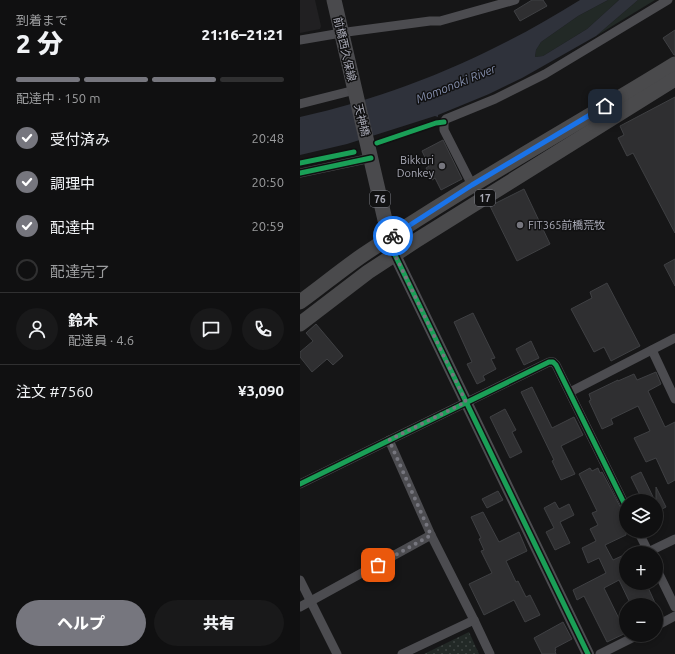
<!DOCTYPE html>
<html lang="ja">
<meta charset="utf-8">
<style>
body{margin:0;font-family:Ubuntu,"Noto Sans JP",sans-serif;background:#19191a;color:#f1f3f6;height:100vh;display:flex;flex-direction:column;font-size:15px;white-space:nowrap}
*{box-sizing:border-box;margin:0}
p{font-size:13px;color:#9c9d9f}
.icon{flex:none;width:22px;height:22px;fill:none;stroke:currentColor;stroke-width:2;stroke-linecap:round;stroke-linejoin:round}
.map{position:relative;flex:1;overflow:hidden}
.panel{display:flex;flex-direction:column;background:#101011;width:300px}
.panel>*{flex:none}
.buttons{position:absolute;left:319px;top:494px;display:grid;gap:8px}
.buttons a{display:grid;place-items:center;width:44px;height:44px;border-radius:50%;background:#101011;box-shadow:0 2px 6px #0003,0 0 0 1px #303031;font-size:20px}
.pin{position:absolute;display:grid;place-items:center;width:34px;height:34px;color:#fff;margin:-17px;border-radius:8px;box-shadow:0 2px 6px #0006}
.courier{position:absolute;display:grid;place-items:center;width:40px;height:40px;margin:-20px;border:3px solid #1a73e8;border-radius:50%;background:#fff;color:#222;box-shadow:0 1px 5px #0007}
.headline em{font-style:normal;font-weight:800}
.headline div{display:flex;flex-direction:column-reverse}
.headline{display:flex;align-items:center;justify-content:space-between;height:68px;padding:0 16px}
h1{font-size:26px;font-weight:800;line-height:30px}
.bar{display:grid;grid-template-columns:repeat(4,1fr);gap:6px 4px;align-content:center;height:48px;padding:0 16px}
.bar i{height:5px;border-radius:3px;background:#303031}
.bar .on{background:#76767e}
.bar p{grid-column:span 4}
.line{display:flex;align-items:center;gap:10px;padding:0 16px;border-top:1px solid #303031}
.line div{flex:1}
.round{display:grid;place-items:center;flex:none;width:42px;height:42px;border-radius:21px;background:#19191a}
ol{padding:0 16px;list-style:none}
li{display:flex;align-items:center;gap:12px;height:44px}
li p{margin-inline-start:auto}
li .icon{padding:4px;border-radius:50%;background:#76767e;color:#fff;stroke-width:4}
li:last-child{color:#9c9d9f}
li i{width:22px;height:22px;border:2px solid #303031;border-radius:50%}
.cta{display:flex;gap:8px;margin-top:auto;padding:8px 16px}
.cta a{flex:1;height:46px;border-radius:24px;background:#76767e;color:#fff;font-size:16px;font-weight:800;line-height:46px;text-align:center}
.cta a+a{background:#19191a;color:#f1f3f6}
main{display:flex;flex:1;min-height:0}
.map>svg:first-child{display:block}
.built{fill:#212022}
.grass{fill:#222926}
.park{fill:url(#park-dots)}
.water{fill:#2f323b}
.building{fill:#2f2f31;stroke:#3f4043}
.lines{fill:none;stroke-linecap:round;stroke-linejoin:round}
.minor{stroke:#4c4c50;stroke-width:9}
.tertiary{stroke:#4c4c50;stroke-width:12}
.primary{stroke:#4a4a4d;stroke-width:15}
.trunk{stroke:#4a4a4c;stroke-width:15}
.cycleway-casing{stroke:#111112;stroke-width:8}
.cycleway{stroke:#1a9f57;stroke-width:5}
.done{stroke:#76767e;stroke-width:4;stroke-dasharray:0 7.2}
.route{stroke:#1a73e8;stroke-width:5}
.poi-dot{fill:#76767e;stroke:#111112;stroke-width:1.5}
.labels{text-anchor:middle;stroke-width:3;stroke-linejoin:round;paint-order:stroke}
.shield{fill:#111112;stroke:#7b7c85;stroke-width:1}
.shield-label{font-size:10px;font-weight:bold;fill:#a9aab6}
.street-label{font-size:11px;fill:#a9aab6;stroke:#111112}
.poi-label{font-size:11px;fill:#a9aab6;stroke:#111112;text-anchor:end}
.water-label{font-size:12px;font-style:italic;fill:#858fad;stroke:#111112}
</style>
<main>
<section class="panel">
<div class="headline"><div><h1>2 分</h1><p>到着まで</p></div><em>21:16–21:21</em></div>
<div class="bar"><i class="on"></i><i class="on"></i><i class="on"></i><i></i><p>配達中 · 150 m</p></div>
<ol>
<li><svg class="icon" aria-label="check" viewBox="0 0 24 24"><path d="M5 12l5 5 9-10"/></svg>受付済み<p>20:48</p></li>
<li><svg class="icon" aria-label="check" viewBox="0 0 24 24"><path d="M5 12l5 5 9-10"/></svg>調理中<p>20:50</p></li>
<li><svg class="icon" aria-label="check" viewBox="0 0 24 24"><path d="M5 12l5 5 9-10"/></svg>配達中<p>20:59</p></li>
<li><i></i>配達完了</li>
</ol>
<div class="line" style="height:72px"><a class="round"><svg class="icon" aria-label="person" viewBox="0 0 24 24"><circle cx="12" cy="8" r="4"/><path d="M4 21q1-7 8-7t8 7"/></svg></a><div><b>鈴木</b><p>配達員 · 4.6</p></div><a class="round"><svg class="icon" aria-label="chat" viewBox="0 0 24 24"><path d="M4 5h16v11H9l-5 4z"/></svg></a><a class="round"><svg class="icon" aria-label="phone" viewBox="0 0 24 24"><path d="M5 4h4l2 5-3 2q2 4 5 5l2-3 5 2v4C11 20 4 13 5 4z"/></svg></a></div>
<div class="line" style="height:52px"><div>注文 #7560</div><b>¥3,090</b></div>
<div class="cta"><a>ヘルプ</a><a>共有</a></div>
</section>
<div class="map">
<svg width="375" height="654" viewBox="0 0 375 654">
<defs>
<pattern id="park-dots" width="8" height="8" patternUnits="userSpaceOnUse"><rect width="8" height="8" fill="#222926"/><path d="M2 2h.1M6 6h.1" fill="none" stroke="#3f4543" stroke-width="1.8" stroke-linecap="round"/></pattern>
</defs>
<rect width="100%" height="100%" fill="#161617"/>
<polygon class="built" points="0,0 15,0 21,26 20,29 0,33"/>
<g class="grass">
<polygon points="308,0 319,0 287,29 243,56 235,57 236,50 241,42 278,16"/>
<polygon points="338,0 355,0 296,36"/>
</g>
<polygon class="park" points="169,632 179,654 124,654"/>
<path class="water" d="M280 0H308L278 16 241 42 236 50 235 57 243 56 287 29 319 0H338L296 36 222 78 189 94 138 115V117L135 116 47 144 0 155V117C100 95 194 54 280 0Z"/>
<g class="building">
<polygon points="232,0 243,0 247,6 220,21 214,11"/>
<polygon points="375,30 375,55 374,55 363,38"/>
<polygon points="375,97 375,233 333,153 327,156 318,138 324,135 320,126"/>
<polygon points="143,140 162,179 141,190 135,178 132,180 126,168 129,166 122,151"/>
<polygon points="224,189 250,244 217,261 190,206"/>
<polygon points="375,259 375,286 364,265"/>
<polygon points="307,283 340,346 311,361 304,347 294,352 271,309 292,298 290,292"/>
<polygon points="173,313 195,358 191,359 196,369 183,376 185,380 177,384 167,364 172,362 154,322"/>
<polygon points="16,324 43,356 33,365 27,359 12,372 0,357 0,352 13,341 6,333"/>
<polygon points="231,341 239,358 224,365 216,349"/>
<polygon points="356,372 361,384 348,391 365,427 375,422 375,480 368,484 356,458 346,462 334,438 350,431 338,406 311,419 313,424 302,429 289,401 291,400 289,394 318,380 318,381 334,374 337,380"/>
<polygon points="232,387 252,428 274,417 283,435 261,446 275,474 261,480 252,461 254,460 221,392"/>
<polygon points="205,409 216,430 212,432 222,452 210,458 190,417"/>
<polygon points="290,468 292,471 298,468 300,473 302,472 326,518 326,535 305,545 313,560 326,554 326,583 346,583 356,605 331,605 319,580 304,588 326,633 307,642 284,596 277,600 273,590 306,573 299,558 288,563 282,548 296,541 290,529 298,525 292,513 297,511 279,474"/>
<polygon points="341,472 355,501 343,501 331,477"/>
<polygon points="356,487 366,507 356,512"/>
<polygon points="198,491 203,500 187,508 182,499"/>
<polygon points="255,502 259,509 269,504 274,515 260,522 270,543 255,550 246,532 254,528 244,508"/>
<polygon points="183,512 199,542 219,532 227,551 206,561 216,582 218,581 226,597 230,595 240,615 225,622 214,600 184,615 169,584 192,573 181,551 184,550 179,539 181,538 171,517"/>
<polygon points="263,622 272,639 255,648 256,650 255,651 256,654 242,654 234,638"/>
</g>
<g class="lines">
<g class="minor">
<polyline points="0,40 47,32 130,21 140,21 215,0"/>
<polyline points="0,104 55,90"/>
<polyline points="0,173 71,158"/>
<polyline points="172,185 144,130 144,122 146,119 195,99 245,74 368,0"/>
<polyline points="352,350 375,399"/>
<polyline points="270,392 375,338"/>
<polyline points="89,440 131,535 174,620 190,654"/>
<polyline points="0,484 249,362 253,362 256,365 326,507"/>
<polyline points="338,531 349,553"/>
<polyline points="348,552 375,539"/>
<polyline points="356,568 375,607"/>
<polyline points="0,580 37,654"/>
<polyline points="0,607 131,535"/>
<polyline points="356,626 375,616"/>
<polyline points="102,654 174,620"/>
<polyline points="300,654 338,635"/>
</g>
<polyline class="tertiary" points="95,255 288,654"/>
<polyline class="primary" points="34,0 85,220 95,255"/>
<g class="trunk">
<path d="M0 302C21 287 41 270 63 255 164 187 271 128 375 64"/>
<polyline points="0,324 68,272 117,240 375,79"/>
</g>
<g class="cycleway-casing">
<g id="cycleway">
<polyline points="77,143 136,123 144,122"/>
<polyline points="0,163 54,152"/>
<polyline points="0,173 71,158"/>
<polyline points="95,255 288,654"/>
<polyline points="0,484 249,362 253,362 256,365 326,507"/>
</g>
</g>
<use href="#cycleway" class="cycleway"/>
</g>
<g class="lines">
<polyline class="done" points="78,565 131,535 89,440 166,402 95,255 90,237 93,236"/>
<polyline class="route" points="93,236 172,185 305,106"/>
</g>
<g class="poi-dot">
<circle cx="142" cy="166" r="4"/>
<circle cx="220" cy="225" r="4"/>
</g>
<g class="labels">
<g class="shield">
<rect x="175" y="190" width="20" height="16" rx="3"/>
<rect x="70" y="191" width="20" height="16" rx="3"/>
</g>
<g class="shield-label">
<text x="185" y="202">17</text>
<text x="80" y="203">76</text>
</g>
<g class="street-label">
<text transform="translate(45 49) rotate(77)" y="4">前橋西久保線</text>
<text transform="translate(62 120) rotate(76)" y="4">天神橋</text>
</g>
<g class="poi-label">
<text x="134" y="164">Bikkuri<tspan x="134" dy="13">Donkey</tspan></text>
<text x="228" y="229" text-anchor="start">FIT365前橋荒牧</text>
</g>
<g class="water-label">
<text transform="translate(156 84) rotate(-22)" y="4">Momonoki River</text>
</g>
</g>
</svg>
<div class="buttons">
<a><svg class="icon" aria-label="layers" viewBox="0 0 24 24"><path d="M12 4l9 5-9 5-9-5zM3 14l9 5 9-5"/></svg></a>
<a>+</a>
<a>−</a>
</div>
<div class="pin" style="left:78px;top:565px;background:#ea580c"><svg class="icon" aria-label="bag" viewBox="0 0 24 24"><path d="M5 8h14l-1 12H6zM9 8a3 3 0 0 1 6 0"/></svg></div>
<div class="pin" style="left:305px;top:106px;background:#1f2937"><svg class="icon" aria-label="home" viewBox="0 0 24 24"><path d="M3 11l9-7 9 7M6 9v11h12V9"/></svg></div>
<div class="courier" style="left:93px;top:236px"><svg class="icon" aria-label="bike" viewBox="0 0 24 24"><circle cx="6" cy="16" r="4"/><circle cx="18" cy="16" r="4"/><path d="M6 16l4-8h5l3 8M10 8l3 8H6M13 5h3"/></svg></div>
</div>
</main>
